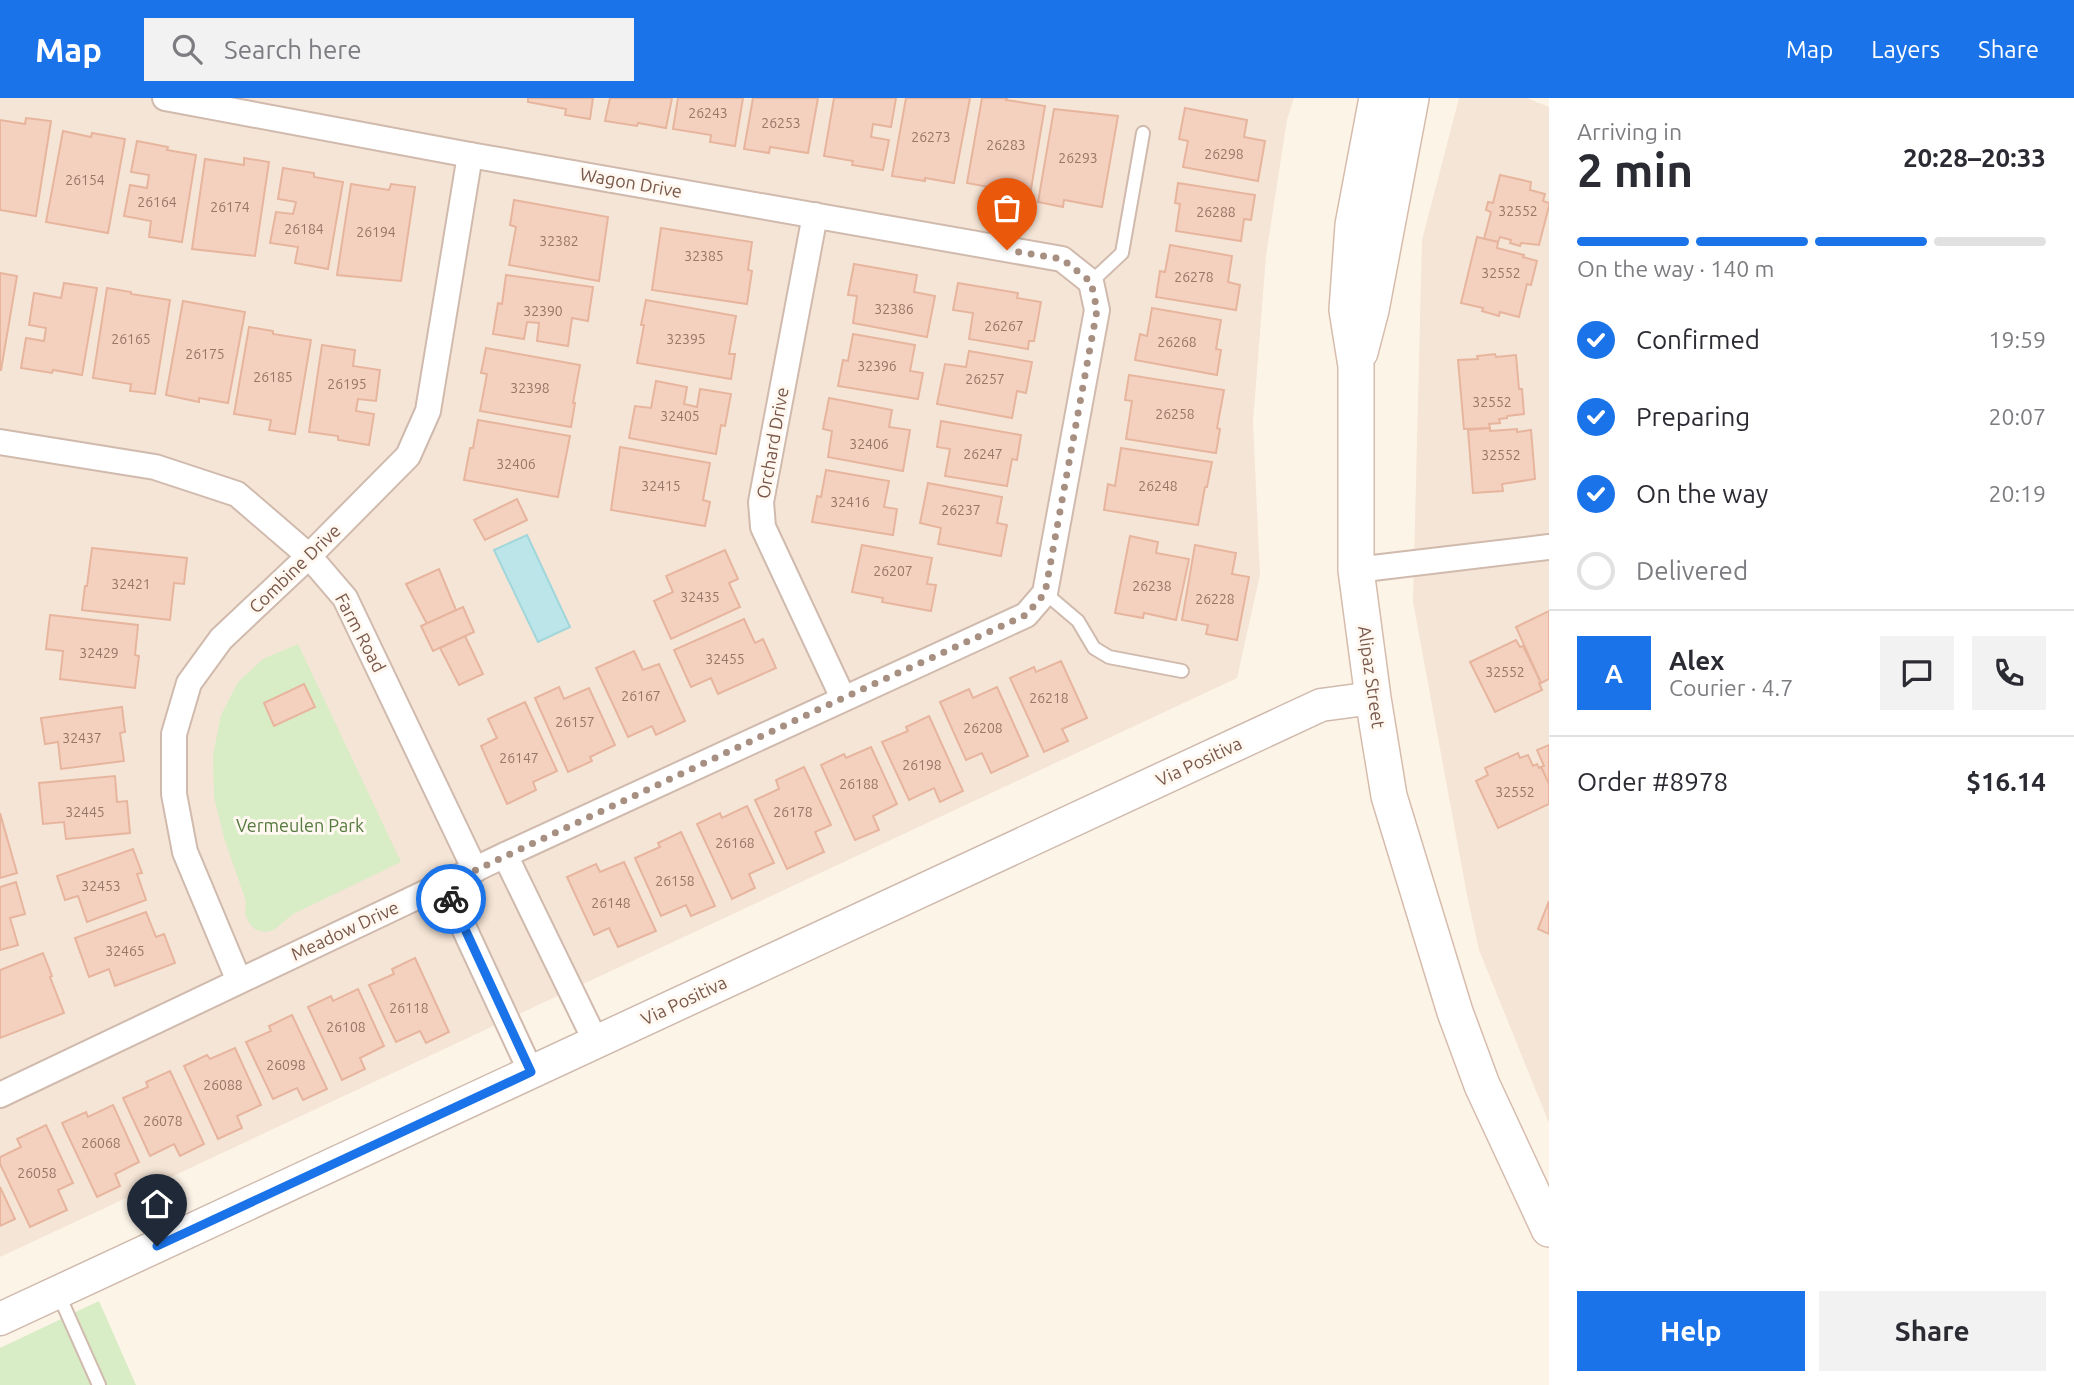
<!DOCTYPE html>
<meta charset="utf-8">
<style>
body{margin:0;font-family:Ubuntu,sans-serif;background:#f2f2f3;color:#2b2b33;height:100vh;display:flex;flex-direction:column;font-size:26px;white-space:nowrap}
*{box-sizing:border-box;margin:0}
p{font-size:23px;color:#7c7c81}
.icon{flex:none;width:38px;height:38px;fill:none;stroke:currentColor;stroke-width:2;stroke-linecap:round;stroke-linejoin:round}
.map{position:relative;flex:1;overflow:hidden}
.details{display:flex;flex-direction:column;background:#fff;width:525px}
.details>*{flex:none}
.pin{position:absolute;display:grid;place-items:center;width:60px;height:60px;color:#fff;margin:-72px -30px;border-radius:50% 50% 50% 0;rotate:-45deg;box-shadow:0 0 7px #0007}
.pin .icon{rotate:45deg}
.courier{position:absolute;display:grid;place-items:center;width:70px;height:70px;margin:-35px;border:5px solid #1a73e8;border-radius:50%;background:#fff;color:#222;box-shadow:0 2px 9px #0007}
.overview em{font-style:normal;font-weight:700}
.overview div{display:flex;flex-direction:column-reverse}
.overview{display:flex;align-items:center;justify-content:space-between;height:119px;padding:0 28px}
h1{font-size:46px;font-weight:700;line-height:52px}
.bar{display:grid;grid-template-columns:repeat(4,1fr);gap:10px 7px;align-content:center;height:84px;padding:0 28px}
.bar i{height:9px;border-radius:5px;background:#e1e1e2}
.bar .on{background:#1a73e8}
.bar p{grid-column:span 4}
.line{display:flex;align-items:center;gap:18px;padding:0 28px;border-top:2px solid #e1e1e2}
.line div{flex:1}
.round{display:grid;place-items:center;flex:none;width:74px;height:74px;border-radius:0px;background:#f2f2f3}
ol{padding:0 28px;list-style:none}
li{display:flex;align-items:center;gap:21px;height:77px}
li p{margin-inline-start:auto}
li .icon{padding:7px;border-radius:50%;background:#1a73e8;color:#fff;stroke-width:4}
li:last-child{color:#7c7c81}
li i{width:38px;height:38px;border:4px solid #e1e1e2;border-radius:50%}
.primary-button{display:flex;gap:14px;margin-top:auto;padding:14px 28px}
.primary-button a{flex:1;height:80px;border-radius:0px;background:#1a73e8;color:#fff;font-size:28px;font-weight:700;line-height:80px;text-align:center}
.primary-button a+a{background:#f2f2f3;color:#2b2b33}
header{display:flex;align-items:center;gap:42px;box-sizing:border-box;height:98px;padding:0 35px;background:#1a73e8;color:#fff}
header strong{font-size:33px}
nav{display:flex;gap:38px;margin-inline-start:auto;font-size:24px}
.search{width:490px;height:63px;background:#f2f2f3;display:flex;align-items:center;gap:18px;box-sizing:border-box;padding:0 24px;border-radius:0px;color:#7c7c81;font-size:26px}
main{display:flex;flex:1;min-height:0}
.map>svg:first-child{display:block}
.residential{fill:#f5e5d6}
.green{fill:#d8ecc5}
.water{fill:#bbe5e8;stroke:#a1d6db;stroke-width:2}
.building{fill:#f4d0bf;stroke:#e7b59e;stroke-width:2}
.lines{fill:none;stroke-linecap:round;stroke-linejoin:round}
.service-casing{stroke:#d0baad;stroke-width:16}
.minor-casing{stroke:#d0baad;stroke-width:28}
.tertiary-casing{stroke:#d0baad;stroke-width:35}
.secondary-casing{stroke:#d6bcac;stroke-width:38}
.service{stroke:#fff;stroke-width:12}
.minor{stroke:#fff;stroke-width:24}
.tertiary{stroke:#fff;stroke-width:32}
.secondary{stroke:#fff;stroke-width:35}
.done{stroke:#a78f81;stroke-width:7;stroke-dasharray:0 12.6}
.route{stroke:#1a73e8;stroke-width:9}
.labels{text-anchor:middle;stroke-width:6;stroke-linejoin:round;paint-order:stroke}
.number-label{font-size:14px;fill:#987667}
.street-label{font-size:18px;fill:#79584a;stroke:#fff8f0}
.park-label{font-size:18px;fill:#547a3f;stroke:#fff8f0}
</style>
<header>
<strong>Map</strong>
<div class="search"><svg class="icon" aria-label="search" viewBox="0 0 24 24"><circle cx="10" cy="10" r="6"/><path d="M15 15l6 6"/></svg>Search here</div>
<nav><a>Map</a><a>Layers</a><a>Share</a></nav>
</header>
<main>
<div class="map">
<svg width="1549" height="1287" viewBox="0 0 1549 1287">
<rect width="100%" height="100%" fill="#fdf4e8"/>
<g class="residential">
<polygon points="0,0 1294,0 1287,22 1266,158 1253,324 1260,477 1237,580 0,1159"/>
<polygon points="1459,0 1527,0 1549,9 1549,1025 1479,852 1467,797 1413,504 1422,142"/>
</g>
<g class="green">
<polygon points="298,546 401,764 293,816 274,832 265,834 256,832 249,825 245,816 246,803 225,743 214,699 213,657 221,617 238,584 263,561"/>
<polygon points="99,1203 136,1287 0,1287 0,1250"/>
</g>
<polygon class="water" points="527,437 570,529 538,544 494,452"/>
<g class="building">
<polygon points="528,0 593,0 590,21 565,17 566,11 528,4"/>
<polygon points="610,0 672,0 666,30 638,25 637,28 605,23"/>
<polygon points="678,0 743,0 735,48 710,44 711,37 673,31"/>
<polygon points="753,0 818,0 808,55 770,49 769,55 744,51"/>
<polygon points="834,0 896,0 891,29 873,26 871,39 889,42 883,72 852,67 853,63 824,58"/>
<polygon points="906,0 970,0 954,85 925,80 925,83 892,78"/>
<polygon points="982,0 1007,0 1006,2 1045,8 1029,103 1004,99 1005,92 967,85"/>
<polygon points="1185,10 1247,22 1244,39 1265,43 1258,83 1183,69 1188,43 1179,41"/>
<polygon points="1054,11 1118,18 1102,109 1064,102 1063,109 1038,104"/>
<polygon points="26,20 51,23 36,118 0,112 0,22 25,26"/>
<polygon points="63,33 91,39 92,35 125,41 108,135 46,124"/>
<polygon points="137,43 168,49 167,52 196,57 182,144 149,139 151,123 124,118 130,87 147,90 149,77 131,74"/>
<polygon points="244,60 269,64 255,158 192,151 205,61 244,67"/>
<polygon points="283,70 314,75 314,79 343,84 328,171 295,165 298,149 270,145 276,114 293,116 296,104 278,101"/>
<polygon points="1500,77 1531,84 1530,92 1545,96 1543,103 1549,105 1549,108 1539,147 1521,145 1520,148 1510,145 1511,142 1500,139 1498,144 1484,141 1491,114 1486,112 1488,104 1493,105"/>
<polygon points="1178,85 1255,97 1251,122 1244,121 1241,143 1176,133 1180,106 1175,105"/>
<polygon points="351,86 389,92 391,86 415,89 401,183 337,177"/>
<polygon points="514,102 608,119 599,183 509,167 516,129 510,127"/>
<polygon points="661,130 752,144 748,172 752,173 747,206 652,192"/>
<polygon points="1477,139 1498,144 1497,150 1524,157 1523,159 1537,163 1531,187 1527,186 1519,219 1500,214 1499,218 1482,213 1483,210 1461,205"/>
<polygon points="1170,147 1232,158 1228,184 1240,187 1236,212 1156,199 1160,173 1165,174"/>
<polygon points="854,166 917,177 914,194 935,198 927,239 853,225 857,198 848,197"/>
<polygon points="0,175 17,178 1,272 0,272"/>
<polygon points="506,177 593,189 588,223 572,220 568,248 537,243 539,225 527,224 524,241 493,236 498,205 502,206"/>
<polygon points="64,185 97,190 82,277 53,272 52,275 21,270 26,240 44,243 46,230 29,227 34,195 61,200"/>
<polygon points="958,185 1018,195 1017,200 1041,204 1034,243 1029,243 1028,251 969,241 973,215 953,212"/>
<polygon points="107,190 131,194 131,196 170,202 155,296 130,293 131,286 93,280"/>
<polygon points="646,202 736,218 729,256 735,256 731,281 637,265 644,227 641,227"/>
<polygon points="183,203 245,214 228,305 199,300 199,304 166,297"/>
<polygon points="1152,210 1221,222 1216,251 1221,252 1217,277 1135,262 1140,236 1147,238"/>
<polygon points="249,229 273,233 273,236 311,242 295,336 269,332 271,322 234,316"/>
<polygon points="853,236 915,247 910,273 923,275 918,301 838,288 843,262 848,263"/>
<polygon points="322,247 355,252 353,268 380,272 376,303 358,301 356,313 374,316 369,347 338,342 338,338 309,334"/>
<polygon points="486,250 580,267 573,305 575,305 571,329 480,313 487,276 481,275"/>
<polygon points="969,253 1032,264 1026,295 1017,293 1012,320 937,306 945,266 966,269"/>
<polygon points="1495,256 1496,259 1516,257 1519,291 1522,291 1524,316 1507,318 1507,320 1499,321 1500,325 1489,326 1490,330 1464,331 1458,262 1478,261 1477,258"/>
<polygon points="1129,277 1224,292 1217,330 1220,331 1216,355 1126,341 1132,303 1125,302"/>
<polygon points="656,283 687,289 684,306 697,309 700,291 731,296 725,328 721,327 716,356 629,340 635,308 651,310"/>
<polygon points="829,300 892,312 889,329 910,332 903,373 828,359 832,333 823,331"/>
<polygon points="478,322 570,338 558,399 464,382 470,350 473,350"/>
<polygon points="941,323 1021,337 1017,362 1012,361 1007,388 945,378 950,351 937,349"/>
<polygon points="1490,330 1490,333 1517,331 1517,334 1531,332 1535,381 1502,386 1503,393 1473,395 1468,332"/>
<polygon points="620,349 710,365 703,402 710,404 705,428 611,412"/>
<polygon points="1121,350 1212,364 1207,389 1205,389 1198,427 1104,412 1108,386 1115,388"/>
<polygon points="826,372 889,383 884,409 897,411 893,437 812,424 817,398 821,399"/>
<polygon points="928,385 1002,399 997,425 1007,427 1001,458 938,446 941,430 920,425"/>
<polygon points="517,401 527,422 485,442 474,422"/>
<polygon points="1130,438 1158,444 1156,455 1189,461 1176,522 1144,515 1143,520 1115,515"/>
<polygon points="862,447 932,460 927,486 936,487 931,513 882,504 883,500 852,494"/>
<polygon points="1195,447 1236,455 1232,476 1249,479 1237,542 1206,536 1208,527 1182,522"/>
<polygon points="92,450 187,460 184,486 174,485 170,522 82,512 85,488 87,488"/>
<polygon points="725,452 738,481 729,485 740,509 671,541 654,503 673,494 666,478"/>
<polygon points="439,471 456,512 427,526 406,486"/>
<polygon points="463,509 474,534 433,553 421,528"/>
<polygon points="1549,513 1549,581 1541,585 1516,529"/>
<polygon points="50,517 138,527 135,557 139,558 135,590 60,581 63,553 46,551"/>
<polygon points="744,521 755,545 763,541 776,570 718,596 711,580 691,589 674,552"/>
<polygon points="465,538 483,576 459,587 440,550"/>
<polygon points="1516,542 1520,549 1523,548 1541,585 1539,585 1542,592 1495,614 1470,564"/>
<polygon points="634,553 643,572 659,566 685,623 656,637 652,628 628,639 596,570"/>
<polygon points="1061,563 1087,620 1062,631 1068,643 1044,654 1010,580 1034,569 1036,574"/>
<polygon points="304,586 315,609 274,628 264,605"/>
<polygon points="559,589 564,601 589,590 615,647 590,659 592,663 568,674 535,600"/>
<polygon points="997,589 1028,658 991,675 982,655 966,662 940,604 969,591 973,600"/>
<polygon points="525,604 557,673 533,684 536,692 507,706 481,648 497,640 488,621"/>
<polygon points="122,609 125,634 120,635 124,663 61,671 58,644 45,646 41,620"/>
<polygon points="929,618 963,693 940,704 934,690 909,702 882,644 908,633 906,629"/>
<polygon points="1549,647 1549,686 1541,669 1544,668 1537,652"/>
<polygon points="871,649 897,706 873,718 879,732 855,742 821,667 844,656 846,660"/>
<polygon points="1518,655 1520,660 1528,657 1533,668 1537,666 1539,670 1541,669 1549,686 1549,706 1498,730 1476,683 1488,677 1485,670"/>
<polygon points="804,669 831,727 815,734 824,754 787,771 755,702 779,691 776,682"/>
<polygon points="115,678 117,704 127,703 130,735 66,741 64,724 43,726 39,685"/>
<polygon points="747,708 774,765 749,776 755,790 732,801 697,726 720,715 722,720"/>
<polygon points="0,715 17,775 0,780"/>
<polygon points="681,734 715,808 691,818 686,807 661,818 635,760 660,749 658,745"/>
<polygon points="133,751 142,775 137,776 146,802 87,824 78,798 65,802 57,778"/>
<polygon points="624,764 656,833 618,849 609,830 594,837 567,779 596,766 600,774"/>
<polygon points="16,784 25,816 10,820 18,847 0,852 0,789"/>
<polygon points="1549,803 1549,836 1538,831"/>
<polygon points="146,814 156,839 164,836 175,865 115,888 109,871 89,879 75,840"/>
<polygon points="43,855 52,878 50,879 64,915 0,940 0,872"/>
<polygon points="415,860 449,934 426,945 420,933 396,944 369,887 394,876 392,871"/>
<polygon points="358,891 384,948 360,960 365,971 342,982 308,909 331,898 333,903"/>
<polygon points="292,917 327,991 303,1002 297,990 273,1001 246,944 271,933 269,928"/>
<polygon points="235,950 261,1007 237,1018 242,1030 218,1041 184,968 207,957 210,961"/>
<polygon points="170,973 204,1046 180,1058 174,1046 150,1058 123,1000 148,989 146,984"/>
<polygon points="113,1007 139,1064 115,1076 120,1088 97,1099 62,1025 86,1014 88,1019"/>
<polygon points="46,1027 73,1085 58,1092 67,1112 30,1129 0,1066 0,1059 21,1049 17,1041"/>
<polygon points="0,1089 15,1121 0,1128"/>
</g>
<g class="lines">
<g class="service-casing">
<g id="service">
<polyline points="1091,184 1122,155 1143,35"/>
<polyline points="1045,495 1078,523 1094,550 1109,559 1182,573"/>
<polyline points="58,1195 99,1287"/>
</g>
</g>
<g class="minor-casing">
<g id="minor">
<polyline points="815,117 761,404 763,429 843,600"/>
<polyline points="0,344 155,369 237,396 309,458 345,500 475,772"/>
<polyline points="1356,472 1549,449"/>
<polyline points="505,757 596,944"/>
<polyline points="444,787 531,974"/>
<polyline points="239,883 185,754 174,696 174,636 189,585 221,541 309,458 408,358 428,313 470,57"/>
<polyline points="0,997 505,757 1026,517 1045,495 1097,212 1091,184 1062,161 470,57 165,0"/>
</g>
</g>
<g class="tertiary-casing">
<polyline id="tertiary" points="0,1221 1321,607 1373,600"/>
</g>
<g class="secondary-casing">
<g id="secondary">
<polyline points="1377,0 1353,127 1347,212 1356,268 1356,472 1373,600 1389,698 1455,914 1482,987 1549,1131"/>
<polyline points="1360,254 1371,212 1411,0"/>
</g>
</g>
<use href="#service" class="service"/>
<use href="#minor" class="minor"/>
<use href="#tertiary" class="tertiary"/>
<use href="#secondary" class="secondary"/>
</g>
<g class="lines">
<polyline class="done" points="451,801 444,787 843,600 1026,517 1045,495 1097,212 1091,184 1062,161 1007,152"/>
<polyline class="route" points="157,1148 531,974 451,801"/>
</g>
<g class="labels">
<g class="number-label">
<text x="708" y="20">26243</text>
<text x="781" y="30">26253</text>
<text x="931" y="44">26273</text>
<text x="1006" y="52">26283</text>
<text x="1224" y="61">26298</text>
<text x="1078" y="65">26293</text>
<text x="85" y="87">26154</text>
<text x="157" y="109">26164</text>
<text x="230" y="114">26174</text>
<text x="1518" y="118">32552</text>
<text x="1216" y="119">26288</text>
<text x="304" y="136">26184</text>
<text x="376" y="139">26194</text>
<text x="559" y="148">32382</text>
<text x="704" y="163">32385</text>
<text x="1501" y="180">32552</text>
<text x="1194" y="184">26278</text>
<text x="894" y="216">32386</text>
<text x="543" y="218">32390</text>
<text x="1004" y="233">26267</text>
<text x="131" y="246">26165</text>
<text x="686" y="246">32395</text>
<text x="1177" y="249">26268</text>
<text x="205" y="261">26175</text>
<text x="877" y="273">32396</text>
<text x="273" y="284">26185</text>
<text x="985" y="286">26257</text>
<text x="347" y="291">26195</text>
<text x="530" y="295">32398</text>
<text x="1492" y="309">32552</text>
<text x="1175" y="321">26258</text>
<text x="680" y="323">32405</text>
<text x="869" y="351">32406</text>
<text x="983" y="361">26247</text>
<text x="1501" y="362">32552</text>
<text x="516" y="371">32406</text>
<text x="661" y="393">32415</text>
<text x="1158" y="393">26248</text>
<text x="850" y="409">32416</text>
<text x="961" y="417">26237</text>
<text x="893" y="478">26207</text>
<text x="131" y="491">32421</text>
<text x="1152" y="493">26238</text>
<text x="700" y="504">32435</text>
<text x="1215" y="506">26228</text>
<text x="99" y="560">32429</text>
<text x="725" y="566">32455</text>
<text x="1505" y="579">32552</text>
<text x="641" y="603">26167</text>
<text x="1049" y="605">26218</text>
<text x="575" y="629">26157</text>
<text x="983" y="635">26208</text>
<text x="82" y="645">32437</text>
<text x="519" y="665">26147</text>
<text x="922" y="672">26198</text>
<text x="859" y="691">26188</text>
<text x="1515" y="699">32552</text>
<text x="85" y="719">32445</text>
<text x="793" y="719">26178</text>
<text x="735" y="750">26168</text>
<text x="675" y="788">26158</text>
<text x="101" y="793">32453</text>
<text x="611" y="810">26148</text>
<text x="125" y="858">32465</text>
<text x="409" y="915">26118</text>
<text x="346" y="934">26108</text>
<text x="286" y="972">26098</text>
<text x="223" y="992">26088</text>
<text x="163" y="1028">26078</text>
<text x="101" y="1050">26068</text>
<text x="37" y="1080">26058</text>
</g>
<g class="street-label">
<text transform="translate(631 85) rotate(10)" y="6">Wagon Drive</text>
<text transform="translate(773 345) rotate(-80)" y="6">Orchard Drive</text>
<text transform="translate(295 471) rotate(-44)" y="6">Combine Drive</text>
<text transform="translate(360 535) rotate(62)" y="6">Farm Road</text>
<text transform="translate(1371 579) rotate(82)" y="6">Alipaz Street</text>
<text transform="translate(1199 664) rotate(-25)" y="6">Via Positiva</text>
<text transform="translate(345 833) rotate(-25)" y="6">Meadow Drive</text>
<text transform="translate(684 903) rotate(-25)" y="6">Via Positiva</text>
</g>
<g class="park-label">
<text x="300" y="734">Vermeulen Park</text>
</g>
</g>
</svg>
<div class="pin" style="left:1007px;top:152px;background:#ea580c"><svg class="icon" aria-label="bag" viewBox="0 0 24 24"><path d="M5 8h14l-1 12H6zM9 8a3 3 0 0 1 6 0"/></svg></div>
<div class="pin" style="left:157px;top:1148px;background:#1f2937"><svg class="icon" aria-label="home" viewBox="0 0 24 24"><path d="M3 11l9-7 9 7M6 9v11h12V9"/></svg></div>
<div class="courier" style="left:451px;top:801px"><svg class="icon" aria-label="bike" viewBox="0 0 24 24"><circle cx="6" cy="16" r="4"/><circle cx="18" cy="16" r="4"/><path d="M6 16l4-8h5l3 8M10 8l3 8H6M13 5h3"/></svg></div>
</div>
<section class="details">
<div class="overview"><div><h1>2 min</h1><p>Arriving in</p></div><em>20:28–20:33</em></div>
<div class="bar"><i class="on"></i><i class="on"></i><i class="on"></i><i></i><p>On the way · 140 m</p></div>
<ol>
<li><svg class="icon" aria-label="check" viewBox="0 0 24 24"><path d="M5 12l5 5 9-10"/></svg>Confirmed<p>19:59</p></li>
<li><svg class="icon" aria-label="check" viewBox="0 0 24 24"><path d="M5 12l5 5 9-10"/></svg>Preparing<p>20:07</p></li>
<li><svg class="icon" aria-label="check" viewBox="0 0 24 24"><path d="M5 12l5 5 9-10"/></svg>On the way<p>20:19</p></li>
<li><i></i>Delivered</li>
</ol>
<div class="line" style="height:126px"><b class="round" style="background:#1a73e8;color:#fff">A</b><div><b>Alex</b><p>Courier · 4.7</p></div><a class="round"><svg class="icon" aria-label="chat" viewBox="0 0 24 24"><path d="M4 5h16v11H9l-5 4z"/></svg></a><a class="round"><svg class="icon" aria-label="phone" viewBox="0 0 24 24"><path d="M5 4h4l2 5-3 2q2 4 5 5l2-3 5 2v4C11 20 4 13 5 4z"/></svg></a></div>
<div class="line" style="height:91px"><div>Order #8978</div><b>$16.14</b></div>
<div class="primary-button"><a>Help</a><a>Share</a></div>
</section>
</main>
